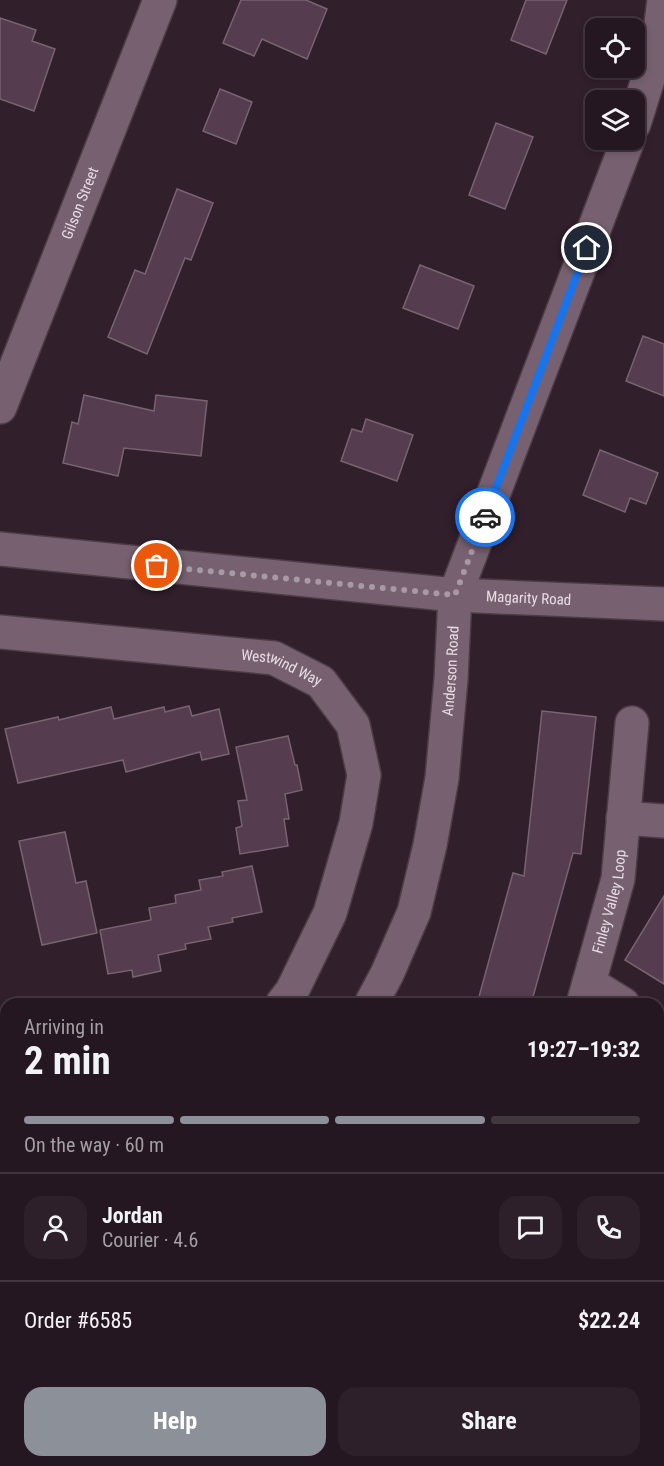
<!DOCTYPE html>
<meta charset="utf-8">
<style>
body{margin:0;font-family:"Roboto Condensed",sans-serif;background:#2d202a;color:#f1f3f6;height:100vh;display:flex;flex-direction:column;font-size:22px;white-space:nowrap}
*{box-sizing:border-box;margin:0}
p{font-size:20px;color:#a39fa5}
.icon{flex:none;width:33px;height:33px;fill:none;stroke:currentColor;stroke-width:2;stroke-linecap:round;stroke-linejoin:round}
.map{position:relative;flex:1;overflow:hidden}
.panel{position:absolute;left:0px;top:998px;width:664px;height:470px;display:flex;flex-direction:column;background:#251721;border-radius:18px 18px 0 0;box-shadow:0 3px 9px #0003,0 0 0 2px #42363f}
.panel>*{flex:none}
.buttons{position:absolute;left:585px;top:18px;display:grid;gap:12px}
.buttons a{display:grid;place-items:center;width:60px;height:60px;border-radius:12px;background:#251721;box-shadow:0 3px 9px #0003,0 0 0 2px #42363f;font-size:30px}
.pin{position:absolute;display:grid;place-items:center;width:51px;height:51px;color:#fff;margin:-26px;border:3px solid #fff;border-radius:50%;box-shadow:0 2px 6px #0007}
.courier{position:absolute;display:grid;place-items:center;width:60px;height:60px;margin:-30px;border:4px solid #1a73e8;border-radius:50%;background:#fff;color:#222;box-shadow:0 2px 8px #0007}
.summary em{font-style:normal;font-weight:700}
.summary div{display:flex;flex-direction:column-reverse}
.summary{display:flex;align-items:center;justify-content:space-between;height:102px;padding:0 24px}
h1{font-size:39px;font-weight:700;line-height:45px}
.bar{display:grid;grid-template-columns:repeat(4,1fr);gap:9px 6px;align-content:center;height:72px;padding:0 24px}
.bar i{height:8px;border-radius:4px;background:#42363f}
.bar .on{background:#8c9099}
.bar p{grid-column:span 4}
.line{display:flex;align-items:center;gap:15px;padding:0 24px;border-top:2px solid #42363f}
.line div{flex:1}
.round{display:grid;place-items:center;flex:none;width:63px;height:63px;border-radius:18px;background:#2d202a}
.button{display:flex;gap:12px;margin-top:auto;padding:12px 24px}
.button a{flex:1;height:69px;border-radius:18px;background:#8c9099;color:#fff;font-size:24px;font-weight:700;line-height:69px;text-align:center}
.button a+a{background:#2d202a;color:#f1f3f6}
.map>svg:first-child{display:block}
.building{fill:#553c4e;stroke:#786371;stroke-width:1.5}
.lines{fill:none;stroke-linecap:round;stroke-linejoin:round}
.minor-casing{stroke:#4b3c46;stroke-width:36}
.tertiary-casing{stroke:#4b3c46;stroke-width:36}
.secondary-casing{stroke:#4b3c46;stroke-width:36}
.minor{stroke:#776170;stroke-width:33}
.tertiary{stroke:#776170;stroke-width:33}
.secondary{stroke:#776170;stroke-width:33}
.done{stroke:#a89aa4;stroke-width:6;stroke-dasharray:0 10.8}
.route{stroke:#1a73e8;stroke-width:8}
.labels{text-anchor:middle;stroke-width:5;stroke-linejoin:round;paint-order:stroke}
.street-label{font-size:15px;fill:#e8dce4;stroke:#271622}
</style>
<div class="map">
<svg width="664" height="1466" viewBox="0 0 664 1466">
<rect width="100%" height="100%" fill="#311f2c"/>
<g class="building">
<polygon points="241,0 306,0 327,9 307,59 262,39 254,56 223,43"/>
<polygon points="526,0 567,0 546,54 511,40"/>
<polygon points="0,18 36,30 32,41 55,49 34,111 0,99"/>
<polygon points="220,89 252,102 236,144 203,131"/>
<polygon points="496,123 533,137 505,209 469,195"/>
<polygon points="177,189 213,203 191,260 185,258 147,354 108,337 135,270 145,274"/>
<polygon points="420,265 474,286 458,329 403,308"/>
<polygon points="643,336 664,344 664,396 626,381"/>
<polygon points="84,395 154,411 156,395 207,401 201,456 124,448 118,476 63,463 72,422 78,424"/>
<polygon points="366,419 413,435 397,481 341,461 352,429 362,432"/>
<polygon points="600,450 658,473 646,504 630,498 625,512 583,495"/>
<polygon points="189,706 192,716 219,709 229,754 202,760 200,752 126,772 123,760 18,783 5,729 58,717 59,720 111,707 114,719 164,707 165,712"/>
<polygon points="542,711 596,717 581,854 573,853 531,1004 477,1004 513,873 524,876"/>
<polygon points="288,736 295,765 297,765 302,790 285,794 289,819 284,819 288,846 240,854 236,828 242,826 238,801 247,800 236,747"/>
<polygon points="65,832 76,883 86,881 97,933 42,945 19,841"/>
<polygon points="252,866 262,912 232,918 233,922 208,927 211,939 185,944 186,949 158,955 161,971 133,977 132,970 108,974 100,930 151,920 149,908 176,903 175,895 201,890 199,880 223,876 222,872"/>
<polygon points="664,896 664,984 625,960"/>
</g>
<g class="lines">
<g class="minor-casing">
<g id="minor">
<path id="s1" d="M0 407 160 0"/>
<path id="s2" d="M0 632 274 658 321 682 353 725 364 775 356 823 330 913 292 991 282 1004"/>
<polyline points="623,818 664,821"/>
<polyline points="589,983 623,1004"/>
<path id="s3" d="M583 1004 618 879 632 723"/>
<polyline points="658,1025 664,1029"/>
<polyline points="658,1216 664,1219"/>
<polyline points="0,1305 6,1297"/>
</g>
</g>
<g class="tertiary-casing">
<g id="tertiary">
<polyline points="634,124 658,47 664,0"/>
<path id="s4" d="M371 1004 387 974 414 912 430 845 442 778 451 679 455 595 628 140"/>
<polyline points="0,1437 6,1428"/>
</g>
</g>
<g class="secondary-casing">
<g id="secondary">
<path id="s5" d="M0 549 455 595 664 604"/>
</g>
</g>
<use href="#minor" class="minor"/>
<use href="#tertiary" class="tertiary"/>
<use href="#secondary" class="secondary"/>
</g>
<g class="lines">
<polyline class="done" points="157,566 455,595 485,517"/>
<polyline class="route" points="485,517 587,248"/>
</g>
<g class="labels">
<g class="street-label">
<text dy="5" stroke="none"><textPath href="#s1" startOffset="219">Gilson Street</textPath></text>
<text dy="5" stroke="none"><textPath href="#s5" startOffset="531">Magarity Road</textPath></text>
<text dy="5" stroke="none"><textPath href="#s4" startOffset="346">Anderson Road</textPath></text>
<text dy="5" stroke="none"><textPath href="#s2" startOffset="285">Westwind Way</textPath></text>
<text dy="5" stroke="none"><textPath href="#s3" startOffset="106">Finley Valley Loop</textPath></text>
</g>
</g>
</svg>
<div class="buttons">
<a><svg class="icon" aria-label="locate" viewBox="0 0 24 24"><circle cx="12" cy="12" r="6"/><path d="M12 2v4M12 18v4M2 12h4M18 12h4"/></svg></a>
<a><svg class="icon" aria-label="layers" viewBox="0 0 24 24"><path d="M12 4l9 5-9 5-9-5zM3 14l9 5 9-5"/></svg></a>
</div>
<div class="pin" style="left:157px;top:566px;background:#ea580c"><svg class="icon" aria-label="bag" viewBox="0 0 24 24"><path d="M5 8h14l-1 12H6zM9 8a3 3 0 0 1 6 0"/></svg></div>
<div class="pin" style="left:587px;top:248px;background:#1f2937"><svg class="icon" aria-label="home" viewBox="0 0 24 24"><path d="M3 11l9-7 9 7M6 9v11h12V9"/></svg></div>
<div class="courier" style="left:485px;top:517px"><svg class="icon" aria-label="car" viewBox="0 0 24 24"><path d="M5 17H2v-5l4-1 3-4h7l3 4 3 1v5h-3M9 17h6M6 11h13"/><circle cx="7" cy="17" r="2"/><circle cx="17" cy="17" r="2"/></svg></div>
<section class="panel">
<div class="summary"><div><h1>2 min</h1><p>Arriving in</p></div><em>19:27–19:32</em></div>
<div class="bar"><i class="on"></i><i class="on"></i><i class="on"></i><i></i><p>On the way · 60 m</p></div>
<div class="line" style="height:108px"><a class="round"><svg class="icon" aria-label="person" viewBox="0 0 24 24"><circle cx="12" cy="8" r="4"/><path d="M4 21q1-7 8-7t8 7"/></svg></a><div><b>Jordan</b><p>Courier · 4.6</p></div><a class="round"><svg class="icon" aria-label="chat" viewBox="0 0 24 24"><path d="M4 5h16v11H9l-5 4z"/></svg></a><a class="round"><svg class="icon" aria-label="phone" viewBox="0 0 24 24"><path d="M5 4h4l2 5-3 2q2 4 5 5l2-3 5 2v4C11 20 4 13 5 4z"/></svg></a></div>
<div class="line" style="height:78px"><div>Order #6585</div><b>$22.24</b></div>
<div class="button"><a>Help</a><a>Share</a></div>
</section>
</div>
